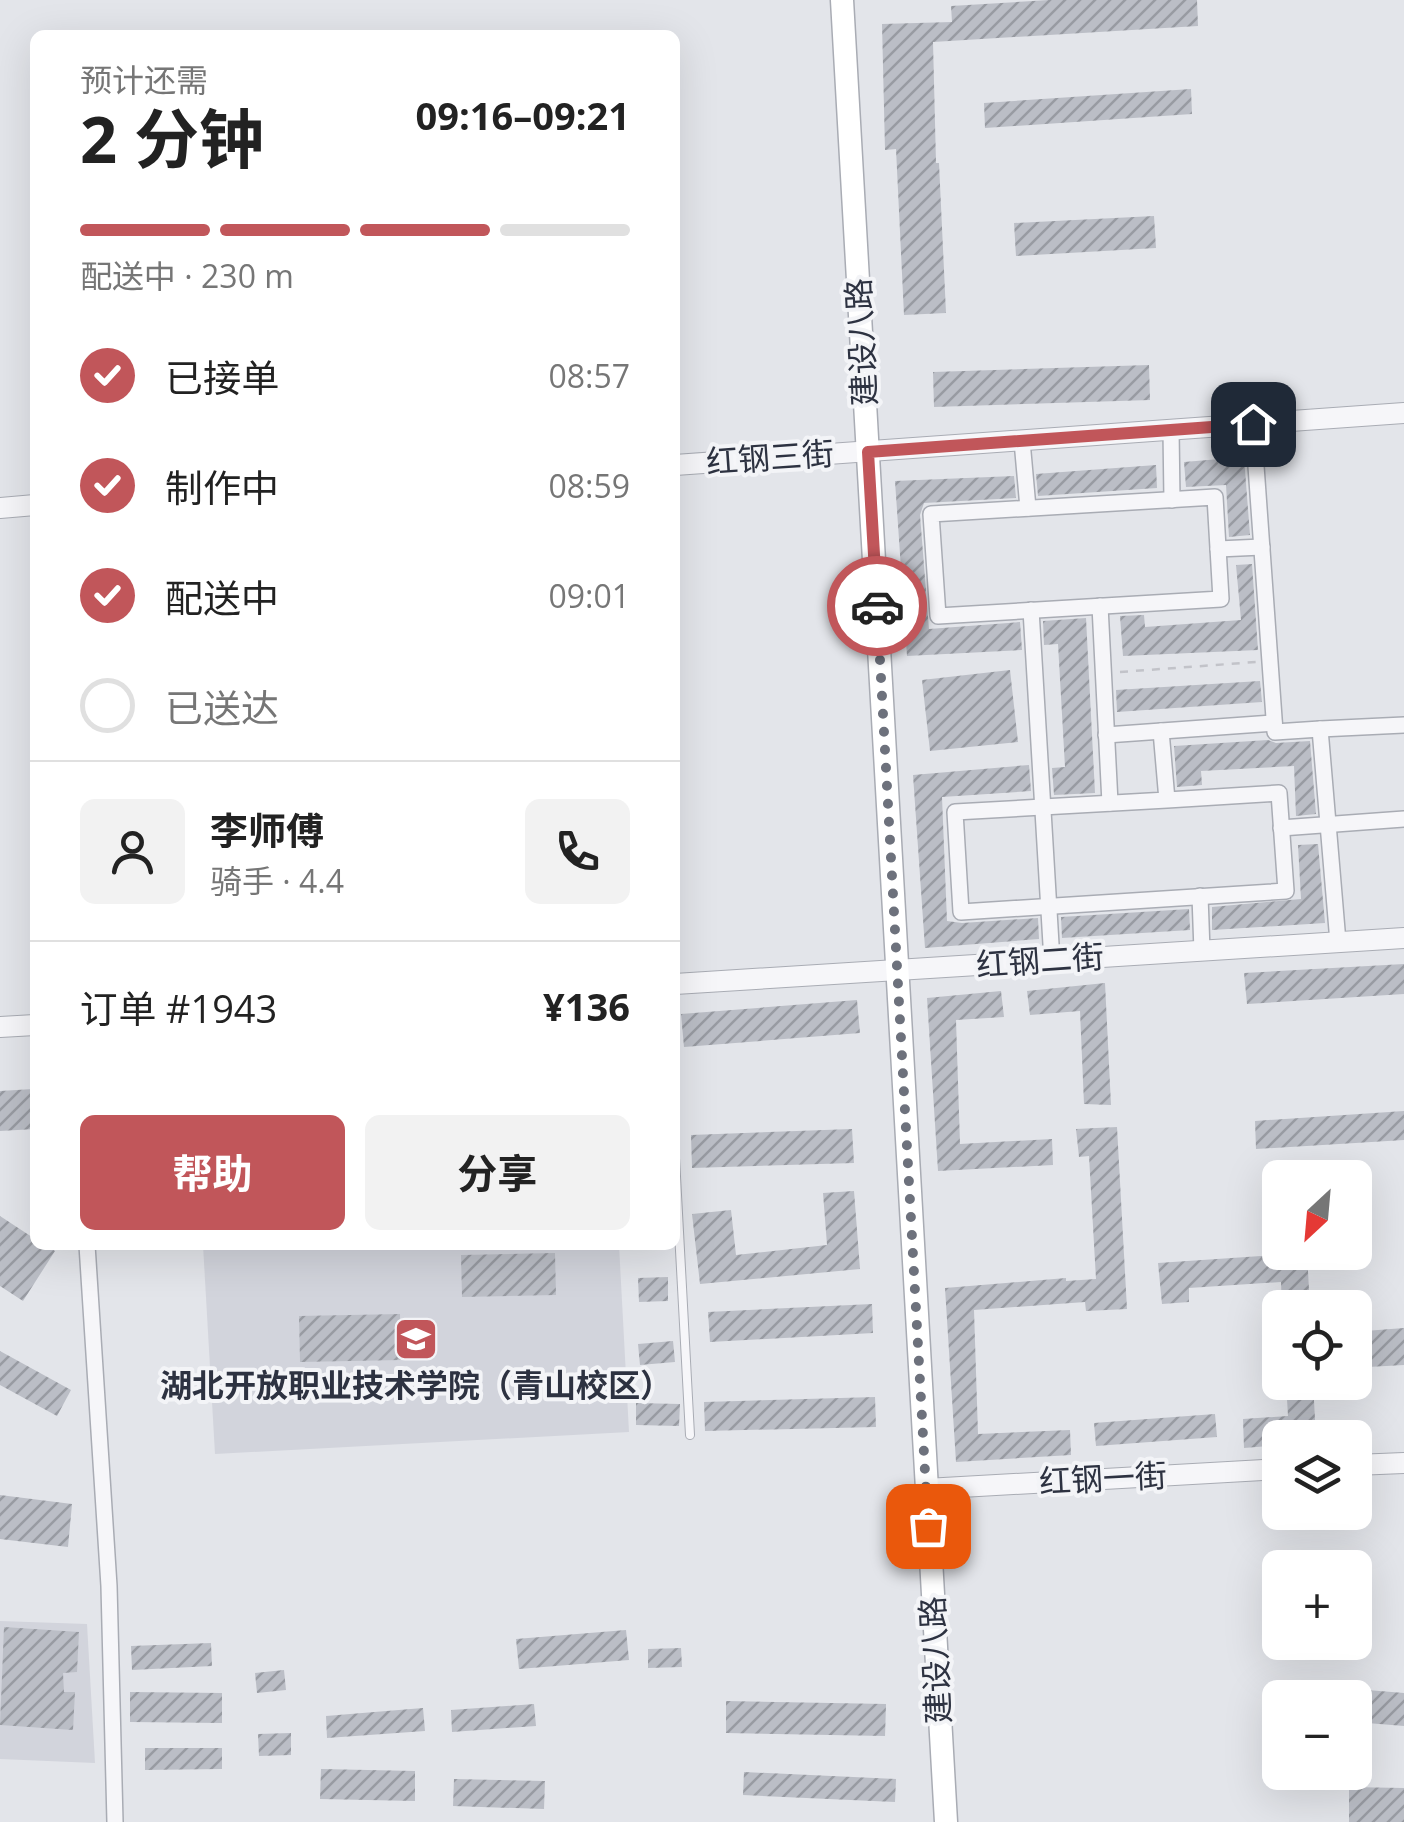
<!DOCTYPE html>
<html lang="zh">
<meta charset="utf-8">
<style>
body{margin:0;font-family:"Open Sans","Noto Sans SC",sans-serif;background:#f2f2f2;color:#222;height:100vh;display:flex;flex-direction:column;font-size:38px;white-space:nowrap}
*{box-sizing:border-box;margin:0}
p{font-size:32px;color:#767676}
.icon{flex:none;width:55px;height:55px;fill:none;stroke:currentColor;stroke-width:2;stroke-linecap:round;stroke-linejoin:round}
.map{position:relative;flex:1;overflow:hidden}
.details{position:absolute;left:30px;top:30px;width:650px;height:1220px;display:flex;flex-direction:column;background:#fff;border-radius:15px;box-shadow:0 10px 40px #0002}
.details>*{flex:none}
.needle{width:65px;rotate:206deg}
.controls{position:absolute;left:1262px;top:1160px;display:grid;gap:20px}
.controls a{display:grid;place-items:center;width:110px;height:110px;border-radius:15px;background:#fff;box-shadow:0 10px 40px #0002;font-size:50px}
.pin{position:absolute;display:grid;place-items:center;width:85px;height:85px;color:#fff;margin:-42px;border-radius:20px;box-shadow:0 5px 15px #0006}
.courier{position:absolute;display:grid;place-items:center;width:100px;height:100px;margin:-50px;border:8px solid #c1565a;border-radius:50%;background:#fff;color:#222;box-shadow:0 2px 12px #0007}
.overview em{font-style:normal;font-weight:700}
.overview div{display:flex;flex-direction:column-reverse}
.overview{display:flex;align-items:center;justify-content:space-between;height:170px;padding:0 50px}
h1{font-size:65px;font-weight:700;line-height:75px}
.bar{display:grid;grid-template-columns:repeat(4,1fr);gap:15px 10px;align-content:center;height:120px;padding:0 50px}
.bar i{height:12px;border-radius:8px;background:#e0e0e0}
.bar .current{background:#c1565a}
.bar p{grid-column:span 4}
.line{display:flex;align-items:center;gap:25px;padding:0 50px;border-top:2px solid #e0e0e0}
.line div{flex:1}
.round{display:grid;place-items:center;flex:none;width:105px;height:105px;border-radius:15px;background:#f2f2f2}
ol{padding:0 50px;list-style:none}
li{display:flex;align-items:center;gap:30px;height:110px}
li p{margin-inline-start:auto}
li .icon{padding:10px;border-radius:50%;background:#c1565a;color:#fff;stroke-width:4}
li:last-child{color:#767676}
li i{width:55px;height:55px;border:5px solid #e0e0e0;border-radius:50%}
.button{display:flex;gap:20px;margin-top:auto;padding:20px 50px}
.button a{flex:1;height:115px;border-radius:15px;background:#c1565a;color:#fff;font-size:40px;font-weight:700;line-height:115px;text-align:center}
.button a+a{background:#f2f2f2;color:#222}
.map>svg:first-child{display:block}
.built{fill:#d2d4dc}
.building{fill:url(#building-hatch)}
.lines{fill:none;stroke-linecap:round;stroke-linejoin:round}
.service-casing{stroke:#a9acb4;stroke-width:10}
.minor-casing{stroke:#a9acb4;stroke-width:18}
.tertiary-casing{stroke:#a9acb4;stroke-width:22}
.secondary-casing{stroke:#a9acb4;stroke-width:25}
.path{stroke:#c2c3c9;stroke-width:2.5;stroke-dasharray:8 8;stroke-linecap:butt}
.service{stroke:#f6f6f9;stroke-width:8}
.minor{stroke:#f6f6f9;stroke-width:15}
.tertiary{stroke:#f6f6f9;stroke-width:20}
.secondary{stroke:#fff;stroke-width:22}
.done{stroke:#6d717c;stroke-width:10;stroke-dasharray:0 18}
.route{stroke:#c1565a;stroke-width:12}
.labels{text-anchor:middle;stroke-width:8;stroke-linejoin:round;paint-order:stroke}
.street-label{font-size:32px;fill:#2d3241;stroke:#f3f4f7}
.poi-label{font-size:32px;font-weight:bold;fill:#2d3241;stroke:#f3f4f7}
</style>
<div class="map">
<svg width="1404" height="1822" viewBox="0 0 1404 1822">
<defs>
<pattern id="building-hatch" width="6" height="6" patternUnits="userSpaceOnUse" patternTransform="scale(2.5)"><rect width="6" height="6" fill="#bbbec6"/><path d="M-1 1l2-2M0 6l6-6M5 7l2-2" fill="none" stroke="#989ba2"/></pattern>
</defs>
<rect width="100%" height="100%" fill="#e3e5ea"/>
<g class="built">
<polygon points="203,1245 619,1245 629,1432 215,1454"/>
<polygon points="0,1621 87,1624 95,1763 0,1759"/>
</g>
<g class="building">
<polygon points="1049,0 1197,0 1198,26 933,42 936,163 939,163 946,313 904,315 896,149 885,150 882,24 952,22 951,6"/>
<polygon points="1191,89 1192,114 985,128 984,103"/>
<polygon points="1154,216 1156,248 1016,256 1014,223"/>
<polygon points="1149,365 1150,400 934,407 933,372"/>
<polygon points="1244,457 1250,535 1229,537 1226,485 1186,487 1184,462"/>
<polygon points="1156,465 1157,488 1038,496 1036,474"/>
<polygon points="1014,476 1016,498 924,503 920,515 929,629 1020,622 1022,650 907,656 895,481"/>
<polygon points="1252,564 1258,650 1123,656 1120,616 1144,615 1145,627 1241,620 1236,565"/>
<polygon points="1086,618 1095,793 1054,795 1052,768 1065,767 1058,644 1044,645 1043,621"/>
<polygon points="1010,670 1018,742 930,751 922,680"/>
<polygon points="1260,681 1262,702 1117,712 1116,690"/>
<polygon points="1268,740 1276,743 1310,741 1316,814 1296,816 1294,766 1201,771 1202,785 1177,787 1174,746"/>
<polygon points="1029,765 1031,791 942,797 947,921 962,923 1038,918 1039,939 925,948 913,775"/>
<polygon points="1318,844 1325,923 1212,930 1212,907 1301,899 1298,845"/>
<polygon points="1189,909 1190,930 1062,938 1061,917"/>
<polygon points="1404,964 1404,994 1247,1004 1244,973"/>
<polygon points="1105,983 1111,1105 1084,1104 1080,1011 1030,1015 1027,991"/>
<polygon points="1001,991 1004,1017 956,1020 960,1144 1052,1139 1053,1165 938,1171 927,998"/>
<polygon points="857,1000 860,1033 684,1047 681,1014"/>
<polygon points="33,1089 35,1129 0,1131 0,1091"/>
<polygon points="1404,1111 1404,1140 1256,1149 1255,1121"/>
<polygon points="1117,1127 1127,1309 1086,1311 1085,1302 974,1310 978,1434 1070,1430 1071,1455 956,1462 945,1288 1066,1278 1066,1281 1096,1279 1089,1156 1079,1157 1076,1129"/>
<polygon points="852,1129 854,1163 692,1168 691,1135"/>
<polygon points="854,1191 860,1269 700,1284 692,1214 731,1210 736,1255 827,1245 823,1193"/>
<polygon points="0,1216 35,1239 35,1245 45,1245 55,1251 23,1301 0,1286"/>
<polygon points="555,1253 556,1295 462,1297 461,1255"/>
<polygon points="1307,1253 1310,1308 1282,1308 1281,1282 1189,1288 1189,1302 1162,1304 1158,1263"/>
<polygon points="668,1277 668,1301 639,1302 638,1278"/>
<polygon points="872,1304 873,1333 710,1342 708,1312"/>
<polygon points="400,1314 401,1360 300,1362 299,1316"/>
<polygon points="1404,1328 1404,1365 1368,1367 1365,1331"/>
<polygon points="673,1341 675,1362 640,1365 638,1344"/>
<polygon points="0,1351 71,1390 57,1416 0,1385"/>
<polygon points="1286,1382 1313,1382 1316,1438 1280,1438 1280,1445 1244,1448 1243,1419 1288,1416"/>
<polygon points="875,1397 876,1427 705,1431 704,1402"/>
<polygon points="636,1403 680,1404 679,1426 636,1425"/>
<polygon points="1215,1414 1217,1437 1096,1446 1094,1423"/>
<polygon points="0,1495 72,1504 68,1547 0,1539"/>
<polygon points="4,1627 79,1632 77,1672 63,1673 64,1692 75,1692 73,1730 0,1725"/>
<polygon points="626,1630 629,1660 519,1669 516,1639"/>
<polygon points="211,1643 212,1666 132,1670 131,1646"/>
<polygon points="681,1648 682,1667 648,1668 648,1649"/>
<polygon points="284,1670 286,1690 257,1693 255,1673"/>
<polygon points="1355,1689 1404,1693 1404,1726 1355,1722"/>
<polygon points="130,1692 222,1693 222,1723 130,1722"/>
<polygon points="726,1701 886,1704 885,1736 726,1733"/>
<polygon points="534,1704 536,1726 452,1732 451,1710"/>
<polygon points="423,1708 425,1731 327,1738 326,1716"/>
<polygon points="291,1733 291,1755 259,1756 258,1734"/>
<polygon points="145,1748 222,1748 222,1769 145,1770"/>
<polygon points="321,1769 415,1771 415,1801 320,1799"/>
<polygon points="744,1772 896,1779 895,1802 743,1795"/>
<polygon points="454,1779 545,1781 544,1809 453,1806"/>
<polygon points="1349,1787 1404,1788 1404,1822 1349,1822"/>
</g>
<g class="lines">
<g class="service-casing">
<polyline id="service" points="675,1158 690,1435"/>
</g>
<g class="minor-casing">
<g id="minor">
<polyline points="1253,424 1275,732 1320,729 1338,942"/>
<polyline points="1171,430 1172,500"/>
<polyline points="1022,441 1028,508"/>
<polygon points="1215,497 1221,599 938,616 931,514"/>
<polyline points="1218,549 1262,547"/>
<polyline points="1100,606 1110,803"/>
<polyline points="1031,610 1052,961"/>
<polyline points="1320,729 1404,725"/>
<polyline points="1161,731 1167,800 1279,793 1286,891 961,912 955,812 1167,800"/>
<polyline points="1106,735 1274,723"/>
<polyline points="1281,828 1404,819"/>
<polyline points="1200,896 1202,951"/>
<polyline points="87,1245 109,1586 115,1822"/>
</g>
</g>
<g class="tertiary-casing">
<g id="tertiary">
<polyline points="675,465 1404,413"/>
<polyline points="0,508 35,505"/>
<polyline points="675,984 1404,938"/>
<polyline points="0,1027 35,1025"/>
<polyline points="1355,1465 1404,1463"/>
<polyline points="926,1489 1280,1469"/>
</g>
</g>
<g class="secondary-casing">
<polyline id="secondary" points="842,0 946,1822"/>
</g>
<polyline class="path" points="1120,672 1256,662"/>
<use href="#service" class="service"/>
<use href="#minor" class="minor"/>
<use href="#tertiary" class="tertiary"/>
<use href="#secondary" class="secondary"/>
</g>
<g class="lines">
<polyline class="done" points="877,606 928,1526"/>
<polyline class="route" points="877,606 868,452 1253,424"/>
</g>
<defs>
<g id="university-square" transform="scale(2.25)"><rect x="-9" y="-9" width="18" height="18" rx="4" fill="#c1565a" stroke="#f3f4f7"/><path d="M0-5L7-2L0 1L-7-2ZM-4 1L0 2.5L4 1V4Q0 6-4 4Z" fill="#fff"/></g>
</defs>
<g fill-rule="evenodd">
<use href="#university-square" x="416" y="1339"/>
</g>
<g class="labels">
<g class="street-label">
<text transform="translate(862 342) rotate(-93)" y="11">建设八路</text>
<text transform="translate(770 458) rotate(-4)" y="11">红钢三街</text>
<text transform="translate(1040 961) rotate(-4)" y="11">红钢二街</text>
<text transform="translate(1103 1479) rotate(-3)" y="11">红钢一街</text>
<text transform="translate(936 1660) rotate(-93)" y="11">建设八路</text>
</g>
<g class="poi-label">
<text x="416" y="1397">湖北开放职业技术学院（青山校区）</text>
</g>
</g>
</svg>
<div class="controls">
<a><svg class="needle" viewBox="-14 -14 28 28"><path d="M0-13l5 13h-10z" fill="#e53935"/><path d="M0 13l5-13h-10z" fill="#767676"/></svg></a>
<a><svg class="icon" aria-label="locate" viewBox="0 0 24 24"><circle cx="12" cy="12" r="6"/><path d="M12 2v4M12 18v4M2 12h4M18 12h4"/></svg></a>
<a><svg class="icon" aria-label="layers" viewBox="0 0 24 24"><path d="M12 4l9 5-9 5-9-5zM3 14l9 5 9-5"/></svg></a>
<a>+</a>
<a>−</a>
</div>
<div class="pin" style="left:928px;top:1526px;background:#ea580c"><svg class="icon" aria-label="bag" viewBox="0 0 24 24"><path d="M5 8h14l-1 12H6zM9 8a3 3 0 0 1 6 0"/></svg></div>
<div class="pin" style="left:1253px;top:424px;background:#1f2937"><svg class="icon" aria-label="home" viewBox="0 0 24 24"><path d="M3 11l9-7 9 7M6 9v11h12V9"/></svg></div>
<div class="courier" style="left:877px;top:606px"><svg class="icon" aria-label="car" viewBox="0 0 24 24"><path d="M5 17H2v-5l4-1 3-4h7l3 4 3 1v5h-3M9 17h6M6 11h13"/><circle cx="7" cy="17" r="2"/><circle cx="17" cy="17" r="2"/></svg></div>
<section class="details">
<div class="overview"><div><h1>2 分钟</h1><p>预计还需</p></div><em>09:16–09:21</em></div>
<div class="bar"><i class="current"></i><i class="current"></i><i class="current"></i><i></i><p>配送中 · 230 m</p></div>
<ol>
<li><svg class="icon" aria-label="check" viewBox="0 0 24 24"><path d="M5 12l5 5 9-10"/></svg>已接单<p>08:57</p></li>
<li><svg class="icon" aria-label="check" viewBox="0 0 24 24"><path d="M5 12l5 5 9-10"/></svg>制作中<p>08:59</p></li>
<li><svg class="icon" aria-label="check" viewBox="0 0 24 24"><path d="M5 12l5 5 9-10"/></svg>配送中<p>09:01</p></li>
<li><i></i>已送达</li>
</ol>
<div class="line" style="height:180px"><a class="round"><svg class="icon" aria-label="person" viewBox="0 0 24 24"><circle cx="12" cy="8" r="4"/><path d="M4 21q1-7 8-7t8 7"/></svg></a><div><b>李师傅</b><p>骑手 · 4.4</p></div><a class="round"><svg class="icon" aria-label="phone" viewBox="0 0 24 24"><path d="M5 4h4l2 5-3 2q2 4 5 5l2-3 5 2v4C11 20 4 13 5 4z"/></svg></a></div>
<div class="line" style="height:130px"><div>订单 #1943</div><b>¥136</b></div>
<div class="button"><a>帮助</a><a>分享</a></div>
</section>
</div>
